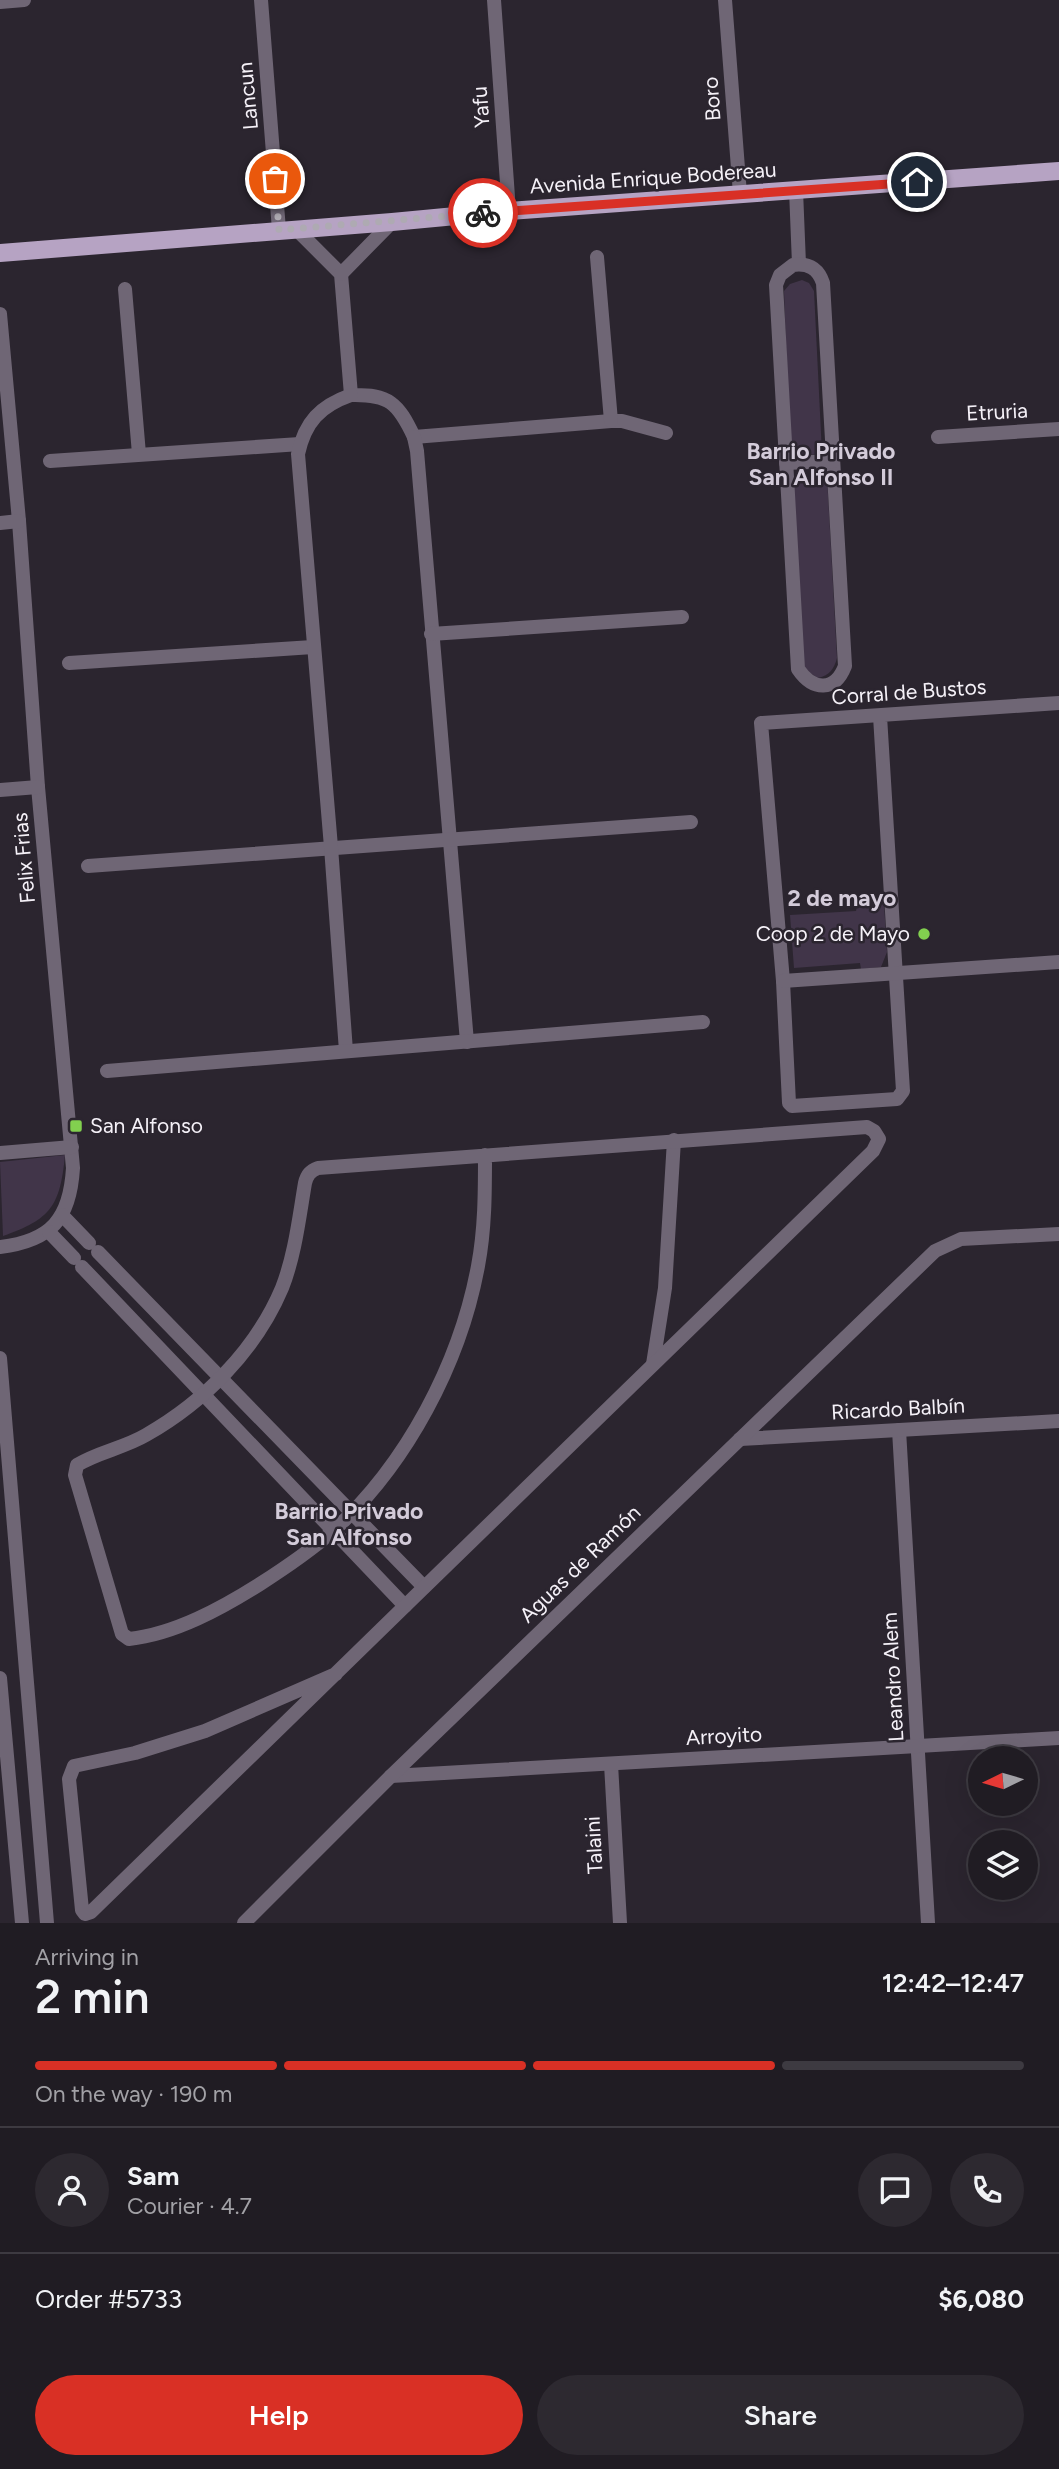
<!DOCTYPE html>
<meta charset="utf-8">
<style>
body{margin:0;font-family:Figtree,sans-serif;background:#2d2930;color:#f1f3f6;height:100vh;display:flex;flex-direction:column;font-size:26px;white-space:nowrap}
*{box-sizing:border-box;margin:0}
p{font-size:23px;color:#a2a1a6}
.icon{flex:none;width:38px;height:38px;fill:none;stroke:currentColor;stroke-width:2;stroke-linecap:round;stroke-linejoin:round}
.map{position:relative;height:1923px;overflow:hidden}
.drawer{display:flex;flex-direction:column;background:#201c23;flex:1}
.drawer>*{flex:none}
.needle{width:46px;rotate:265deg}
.fabs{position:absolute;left:968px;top:1746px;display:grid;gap:14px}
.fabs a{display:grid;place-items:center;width:70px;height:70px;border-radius:50%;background:#201c23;box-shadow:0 7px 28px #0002,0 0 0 2px #3d3a41;font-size:35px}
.pin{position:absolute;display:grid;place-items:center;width:60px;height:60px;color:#fff;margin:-30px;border:4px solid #fff;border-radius:50%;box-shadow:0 2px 7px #0007}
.courier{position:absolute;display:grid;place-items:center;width:70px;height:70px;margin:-35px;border:5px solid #d93025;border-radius:50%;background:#fff;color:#222;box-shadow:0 2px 9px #0007}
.summary em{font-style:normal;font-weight:600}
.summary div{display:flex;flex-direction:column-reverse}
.summary{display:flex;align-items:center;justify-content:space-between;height:119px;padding:0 35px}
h1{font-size:46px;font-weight:600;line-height:52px}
.bar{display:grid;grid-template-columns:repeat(4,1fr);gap:10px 7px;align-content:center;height:84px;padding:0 35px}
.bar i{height:9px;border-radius:5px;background:#3d3a41}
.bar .selected{background:#d93025}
.bar p{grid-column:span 4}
.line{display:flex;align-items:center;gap:18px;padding:0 35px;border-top:2px solid #3d3a41}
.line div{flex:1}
.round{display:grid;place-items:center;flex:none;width:74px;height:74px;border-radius:37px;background:#2d2930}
.action{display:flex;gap:14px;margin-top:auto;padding:14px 35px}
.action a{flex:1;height:80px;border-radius:42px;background:#d93025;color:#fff;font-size:28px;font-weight:600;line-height:80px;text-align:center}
.action a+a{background:#2d2930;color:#f1f3f6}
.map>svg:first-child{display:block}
.green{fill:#413549}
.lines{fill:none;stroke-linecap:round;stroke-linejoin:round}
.minor{stroke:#6f6675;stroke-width:14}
.primary{stroke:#b6a3c3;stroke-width:18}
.done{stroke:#aeaab2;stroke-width:7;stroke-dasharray:0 12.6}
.route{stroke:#d93025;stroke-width:9}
.poi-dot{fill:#82d04f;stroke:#2b252f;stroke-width:2.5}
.labels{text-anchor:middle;stroke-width:5;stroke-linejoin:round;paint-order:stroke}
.street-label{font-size:21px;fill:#f5f1f8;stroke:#2b252f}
.poi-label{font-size:21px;fill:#f5f1f8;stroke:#2b252f;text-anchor:end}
.neighbourhood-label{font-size:23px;font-weight:bold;fill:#d3cbd9;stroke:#2b252f}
</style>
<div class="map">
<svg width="1059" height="1923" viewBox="0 0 1059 1923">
<rect width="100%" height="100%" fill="#2b252f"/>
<g class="green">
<polygon points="802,280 809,283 814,291 822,454 790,455 784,291 790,284"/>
<path d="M827 477 837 658C834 669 830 675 818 678L801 667 791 480Z"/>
<polygon points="884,904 887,952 881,967 861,969 860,963 794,968 790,915 856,911 857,906"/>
<path d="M65 1155C60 1206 51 1219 3 1236L0 1162Z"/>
</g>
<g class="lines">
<g class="minor">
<polyline points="261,0 279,230"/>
<polyline points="494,0 509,211"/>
<polyline points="725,0 740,194"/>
<polyline points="0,2 24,0"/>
<polyline points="796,190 799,264"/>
<path d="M296 229 341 274 351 395C389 394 398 403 414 437L611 421H622L666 433"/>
<polyline points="597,257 611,421"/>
<path d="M793 265C808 263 818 268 823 283L845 666C835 692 813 691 798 669L776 285 780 275Z"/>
<polyline points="341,274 392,222"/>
<polyline points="125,289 139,454"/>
<path d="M0 314 19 521 38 787 73 1168C70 1219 51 1241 0 1247"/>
<polyline points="414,437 417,451 467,1042"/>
<polyline points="938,437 1059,429"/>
<polyline points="50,461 300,444"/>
<polyline points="786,463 833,461"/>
<polyline points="0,523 19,521"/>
<polyline points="431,634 682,617"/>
<polyline points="69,663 313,647"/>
<polyline points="880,716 903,1091 897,1099 792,1106 789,1103 783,981 761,723 1059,703"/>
<polyline points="0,790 38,787"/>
<polyline points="88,866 691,822"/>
<polyline points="783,981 1059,962"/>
<path d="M346 1051 331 847 298 454C305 422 320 406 351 395"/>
<polyline points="107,1071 703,1022"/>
<polyline points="0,1153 72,1147"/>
<polyline points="62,1215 89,1243"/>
<polyline points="49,1232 74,1258"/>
<polyline points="98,1252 424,1587"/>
<polyline points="82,1267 405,1606"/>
<polyline points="0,1358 47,1923"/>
<polyline points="653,1364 665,1288 674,1140"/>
<polyline points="899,1430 928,1923"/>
<polyline points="740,1439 1059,1421"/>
<path d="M336 1674 205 1731 135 1753 74 1766 69 1779 82 1910 85 1914 91 1912 405 1606 873 1151 879 1139 874 1131 867 1127 318 1168C310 1171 307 1175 305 1183 299 1218 295 1255 282 1288 256 1350 204 1402 146 1435 124 1448 98 1452 77 1465L75 1475 122 1634 129 1639C175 1634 222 1608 260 1584 285 1568 310 1551 333 1531 407 1464 460 1363 478 1266 485 1229 485 1192 485 1155"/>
<polyline points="0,1678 22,1923"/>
<polyline points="611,1764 620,1923"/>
<polyline points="391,1776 1059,1738"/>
<polyline points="244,1923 391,1776 935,1251 961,1239 1059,1234"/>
</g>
<polyline class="primary" points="0,253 392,222 509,211 1059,171"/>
</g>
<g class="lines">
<polyline class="done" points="275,179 279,230 483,213"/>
<polyline class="route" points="483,213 917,182"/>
</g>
<g class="poi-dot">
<circle cx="924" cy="934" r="7"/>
<rect x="69" y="1119" width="14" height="14" rx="3.5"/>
</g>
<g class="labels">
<g class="street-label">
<text transform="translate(248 96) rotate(-95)" y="7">Lancun</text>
<text transform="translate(712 99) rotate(-94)" y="7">Boro</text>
<text transform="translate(481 107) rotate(-94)" y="7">Yafu</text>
<text transform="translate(653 178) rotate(-4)" y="7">Avenida Enrique Bodereau</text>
<text transform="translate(997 412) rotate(-3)" y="7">Etruria</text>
<text transform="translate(909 692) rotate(-4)" y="7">Corral de Bustos</text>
<text transform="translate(24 858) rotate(-95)" y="7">Felix Frias</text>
<text transform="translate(898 1409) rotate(-3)" y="7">Ricardo Balbín</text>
<text transform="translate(580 1564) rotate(-44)" y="7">Aguas de Ramón</text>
<text transform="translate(893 1677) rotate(-93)" y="7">Leandro Alem</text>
<text transform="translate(724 1736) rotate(-3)" y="7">Arroyito</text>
<text transform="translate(594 1845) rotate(-93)" y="7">Talaini</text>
</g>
<g class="poi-label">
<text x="910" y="941">Coop 2 de Mayo</text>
<text x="90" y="1133" text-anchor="start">San Alfonso</text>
</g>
<g class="neighbourhood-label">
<text x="821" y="459">Barrio Privado<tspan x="821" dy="26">San Alfonso II</tspan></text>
<text x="842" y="906">2 de mayo</text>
<text x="349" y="1519">Barrio Privado<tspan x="349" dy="26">San Alfonso</tspan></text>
</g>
</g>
</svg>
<div class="fabs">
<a><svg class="needle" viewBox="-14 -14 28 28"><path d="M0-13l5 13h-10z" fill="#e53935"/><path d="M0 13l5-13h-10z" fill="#a2a1a6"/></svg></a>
<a><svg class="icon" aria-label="layers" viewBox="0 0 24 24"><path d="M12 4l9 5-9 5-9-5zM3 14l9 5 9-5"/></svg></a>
</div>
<div class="pin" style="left:275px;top:179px;background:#ea580c"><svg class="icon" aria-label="bag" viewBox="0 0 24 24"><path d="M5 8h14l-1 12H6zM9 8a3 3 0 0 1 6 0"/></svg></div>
<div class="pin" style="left:917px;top:182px;background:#1f2937"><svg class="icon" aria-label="home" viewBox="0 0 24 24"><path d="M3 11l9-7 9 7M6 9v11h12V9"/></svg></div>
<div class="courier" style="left:483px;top:213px"><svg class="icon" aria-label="bike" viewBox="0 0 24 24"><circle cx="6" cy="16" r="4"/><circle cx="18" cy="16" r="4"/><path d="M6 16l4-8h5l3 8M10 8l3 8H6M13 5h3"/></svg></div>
</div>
<section class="drawer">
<div class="summary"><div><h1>2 min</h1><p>Arriving in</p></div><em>12:42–12:47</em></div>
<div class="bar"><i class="selected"></i><i class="selected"></i><i class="selected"></i><i></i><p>On the way · 190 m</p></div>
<div class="line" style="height:126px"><a class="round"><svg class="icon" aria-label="person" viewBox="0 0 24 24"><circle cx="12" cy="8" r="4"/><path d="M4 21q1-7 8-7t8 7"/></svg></a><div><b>Sam</b><p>Courier · 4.7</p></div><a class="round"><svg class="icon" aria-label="chat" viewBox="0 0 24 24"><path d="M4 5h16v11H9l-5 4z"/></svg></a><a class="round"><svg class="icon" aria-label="phone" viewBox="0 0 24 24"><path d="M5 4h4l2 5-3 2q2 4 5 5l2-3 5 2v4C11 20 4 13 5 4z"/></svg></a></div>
<div class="line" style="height:91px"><div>Order #5733</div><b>$6,080</b></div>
<div class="action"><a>Help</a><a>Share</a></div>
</section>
